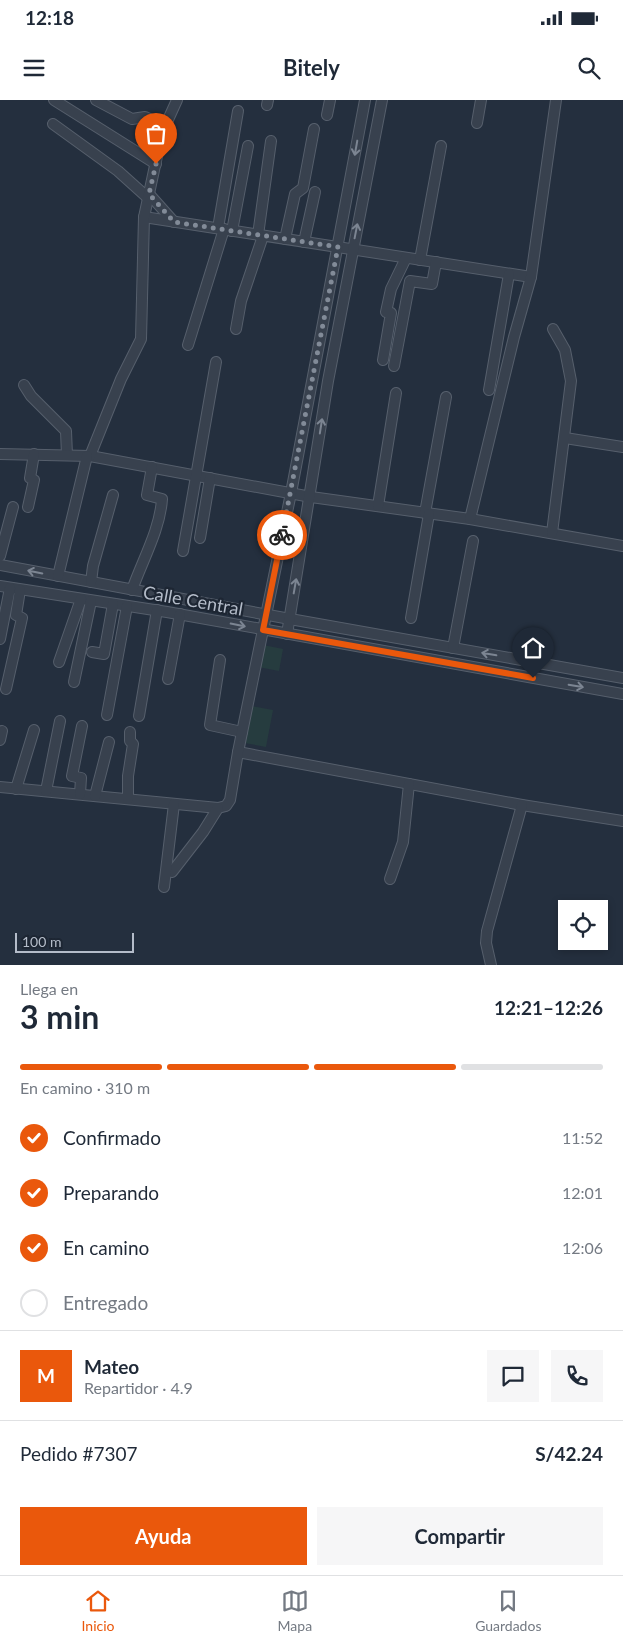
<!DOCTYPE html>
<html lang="es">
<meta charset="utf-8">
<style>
body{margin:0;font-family:Lato,sans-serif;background:#f6f6f7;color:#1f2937;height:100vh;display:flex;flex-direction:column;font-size:19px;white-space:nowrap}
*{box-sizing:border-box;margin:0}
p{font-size:16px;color:#747a83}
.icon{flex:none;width:28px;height:28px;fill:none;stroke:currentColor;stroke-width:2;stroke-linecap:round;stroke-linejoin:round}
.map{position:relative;height:865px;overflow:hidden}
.drawer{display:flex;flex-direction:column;background:#fff;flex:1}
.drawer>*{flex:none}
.buttons{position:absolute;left:558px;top:800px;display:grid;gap:10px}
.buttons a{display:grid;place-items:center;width:50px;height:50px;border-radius:0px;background:#fff;box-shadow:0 2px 8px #0003;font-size:25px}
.scale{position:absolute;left:15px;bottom:12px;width:119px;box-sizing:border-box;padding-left:5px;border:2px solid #b4bcc9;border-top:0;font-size:14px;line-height:18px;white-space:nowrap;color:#b4bcc9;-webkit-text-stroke:4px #1d2633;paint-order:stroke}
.pin{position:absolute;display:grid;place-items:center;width:42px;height:42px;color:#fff;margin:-51px -21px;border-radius:50% 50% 50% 0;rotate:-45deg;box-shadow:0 0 5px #0007}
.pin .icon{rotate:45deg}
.courier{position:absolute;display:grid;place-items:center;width:50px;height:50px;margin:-25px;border:4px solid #ea580c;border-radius:50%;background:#fff;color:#222;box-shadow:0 1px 6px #0007}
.head em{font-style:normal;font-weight:700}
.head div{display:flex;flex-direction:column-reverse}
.head{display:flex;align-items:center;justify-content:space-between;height:85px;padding:0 20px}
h1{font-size:32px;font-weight:700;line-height:38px}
.bar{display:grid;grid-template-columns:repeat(4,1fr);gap:8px 5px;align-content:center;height:60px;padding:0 20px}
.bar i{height:6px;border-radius:4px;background:#e0e1e3}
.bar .current{background:#ea580c}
.bar p{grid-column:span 4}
.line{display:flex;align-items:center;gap:12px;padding:0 20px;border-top:1px solid #e0e1e3}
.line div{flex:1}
.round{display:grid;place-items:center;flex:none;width:52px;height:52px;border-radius:0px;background:#f6f6f7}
ol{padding:0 20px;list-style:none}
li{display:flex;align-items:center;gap:15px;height:55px}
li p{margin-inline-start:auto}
li .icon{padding:5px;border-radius:50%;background:#ea580c;color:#fff;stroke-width:4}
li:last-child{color:#747a83}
li i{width:28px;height:28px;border:2px solid #e0e1e3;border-radius:50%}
.action{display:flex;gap:10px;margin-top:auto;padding:10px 20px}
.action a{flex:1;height:58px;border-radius:0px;background:#ea580c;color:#fff;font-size:20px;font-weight:700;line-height:58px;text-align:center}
.action a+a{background:#f6f6f7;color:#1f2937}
.status{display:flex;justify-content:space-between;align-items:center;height:35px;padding:0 25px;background:#fff;direction:ltr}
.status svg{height:14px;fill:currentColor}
header{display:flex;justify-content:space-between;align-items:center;height:65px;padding:0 20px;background:#fff;font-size:22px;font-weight:700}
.tab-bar{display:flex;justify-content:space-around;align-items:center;height:70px;border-top:1px solid #e0e1e3;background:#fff;font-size:14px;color:#747a83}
.tab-bar a{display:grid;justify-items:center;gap:2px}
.tab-bar .current{color:#ea580c}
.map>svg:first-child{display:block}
.green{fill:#263c3f}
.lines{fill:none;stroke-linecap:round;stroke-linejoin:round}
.minor-casing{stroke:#565f6c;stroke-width:12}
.minor{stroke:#38414e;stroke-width:10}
.oneway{stroke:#7c8592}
.done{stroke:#828b98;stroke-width:5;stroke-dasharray:0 9}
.route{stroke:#ea580c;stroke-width:6}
.labels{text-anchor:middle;stroke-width:4.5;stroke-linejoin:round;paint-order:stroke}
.street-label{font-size:18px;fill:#b4bcc9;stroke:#1d2633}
</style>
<div class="status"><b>12:18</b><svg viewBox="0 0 49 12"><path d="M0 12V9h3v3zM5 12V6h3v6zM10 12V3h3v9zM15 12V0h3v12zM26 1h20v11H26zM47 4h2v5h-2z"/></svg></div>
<header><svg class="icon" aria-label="menu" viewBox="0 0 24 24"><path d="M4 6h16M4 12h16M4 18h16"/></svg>Bitely<svg class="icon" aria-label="search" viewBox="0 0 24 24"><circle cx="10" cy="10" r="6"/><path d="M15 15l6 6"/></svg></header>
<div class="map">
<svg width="623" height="865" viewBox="0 0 623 865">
<rect width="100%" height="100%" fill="#242f3e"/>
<g class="green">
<polygon points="263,545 283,549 279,571 258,567"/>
<polygon points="251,606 273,610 266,647 245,643"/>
</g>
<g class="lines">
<g class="minor-casing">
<g id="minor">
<polyline points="54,0 156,64"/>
<polyline points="96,0 132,19 145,17 165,26"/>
<polyline points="267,5 268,0"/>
<polyline points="327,15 330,0"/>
<polyline points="477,23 481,0"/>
<polyline points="53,24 118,71 148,98"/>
<polyline points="149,94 174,122"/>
<polyline points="144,117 531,177"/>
<polyline points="218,128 238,11"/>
<polyline points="232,131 248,46"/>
<polyline points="258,135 271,41"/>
<polyline points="285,139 295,94 303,88 314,29"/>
<polyline points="304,142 315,92"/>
<polyline points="420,160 441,46"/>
<polyline points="236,229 241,201 263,136"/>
<polyline points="188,245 224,129"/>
<polyline points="383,260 391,213 386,212 391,189 406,158"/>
<polyline points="394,266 410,181 432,184 436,162"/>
<polyline points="24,285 31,296 66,331 67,355"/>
<polyline points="489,290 509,174"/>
<polyline points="565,338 623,347"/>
<polyline points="0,354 90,356 311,397 470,419 623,446"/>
<polyline points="90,356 121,279 141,239 144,117 162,33 177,0"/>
<polyline points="378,406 396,293"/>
<polyline points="28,407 34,380 30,378 34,354"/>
<polyline points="425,413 446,297"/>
<polyline points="470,419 514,237 531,177 556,0"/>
<polyline points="552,433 571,281 565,250 553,229"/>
<polyline points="200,438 210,378"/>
<polyline points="183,451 216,262"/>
<polyline points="0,456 13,407"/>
<polyline points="0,465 290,519 623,578"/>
<polyline points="58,476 87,356"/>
<polyline points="91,482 93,466 113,395"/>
<polyline points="0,486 167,512 623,594"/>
<path d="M132 490C142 461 160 430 162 399L147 395 152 367"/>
<polyline points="411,518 429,414"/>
<polyline points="287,534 328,281 382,0"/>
<polyline points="0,539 10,488"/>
<polyline points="453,548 473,441"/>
<polyline points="92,552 104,554 113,504"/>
<polyline points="220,560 210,625 242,632"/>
<polyline points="59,562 81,499"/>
<polyline points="168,579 180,514"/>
<polyline points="74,582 91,501"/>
<polyline points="6,589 22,518 16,515 20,490"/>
<polyline points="107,615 127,506"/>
<polyline points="139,616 157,510"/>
<polyline points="0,640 2,631"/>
<polyline points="238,652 522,705 623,721"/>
<polyline points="0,687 218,708 226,706 230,700 238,652 291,393 365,0"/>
<polyline points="16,689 34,630"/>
<polyline points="46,691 60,621"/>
<polyline points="80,694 81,678 72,676 82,626"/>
<polyline points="95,696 109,642"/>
<polyline points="128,699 128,676 133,644 130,641 130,632"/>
<polyline points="172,772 203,732 218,708"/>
<polyline points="390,779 403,742 409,684"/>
<polyline points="164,787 174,704"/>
<polyline points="491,865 486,843 487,831 522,705"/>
</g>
</g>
<use href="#minor" class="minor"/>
</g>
<defs><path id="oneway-shaft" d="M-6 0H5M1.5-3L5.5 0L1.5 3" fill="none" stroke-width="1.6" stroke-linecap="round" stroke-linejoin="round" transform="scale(1.25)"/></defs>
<g class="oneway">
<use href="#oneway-shaft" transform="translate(356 48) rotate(100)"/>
<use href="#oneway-shaft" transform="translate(356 131) rotate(-79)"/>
<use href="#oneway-shaft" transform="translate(321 326) rotate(-81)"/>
<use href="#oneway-shaft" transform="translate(35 472) rotate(-169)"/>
<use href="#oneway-shaft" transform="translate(295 486) rotate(-80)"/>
<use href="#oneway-shaft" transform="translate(238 525) rotate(11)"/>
<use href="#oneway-shaft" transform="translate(489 554) rotate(-170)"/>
<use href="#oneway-shaft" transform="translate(576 586) rotate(10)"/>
</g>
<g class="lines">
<polyline class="done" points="156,64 149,94 174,122 338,147 282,435"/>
<polyline class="route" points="282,435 263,530 533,578"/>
</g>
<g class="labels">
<g class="street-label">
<text transform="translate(193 501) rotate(10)" y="6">Calle Central</text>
</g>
</g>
</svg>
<div class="buttons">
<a><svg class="icon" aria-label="locate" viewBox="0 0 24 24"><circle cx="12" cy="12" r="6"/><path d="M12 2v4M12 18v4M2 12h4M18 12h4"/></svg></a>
</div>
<div class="scale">100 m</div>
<div class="pin" style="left:156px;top:64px;background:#ea580c"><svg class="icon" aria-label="bag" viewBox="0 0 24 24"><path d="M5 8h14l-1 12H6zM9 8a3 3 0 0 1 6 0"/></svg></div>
<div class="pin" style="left:533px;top:578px;background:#1f2937"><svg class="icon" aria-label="home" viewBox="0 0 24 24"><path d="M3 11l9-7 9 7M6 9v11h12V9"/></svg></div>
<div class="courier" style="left:282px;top:435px"><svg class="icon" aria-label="bike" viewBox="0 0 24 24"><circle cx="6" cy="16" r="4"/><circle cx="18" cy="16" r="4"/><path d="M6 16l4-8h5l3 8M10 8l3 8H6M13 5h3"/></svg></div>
</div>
<section class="drawer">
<div class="head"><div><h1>3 min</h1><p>Llega en</p></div><em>12:21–12:26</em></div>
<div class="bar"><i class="current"></i><i class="current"></i><i class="current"></i><i></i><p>En camino · 310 m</p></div>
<ol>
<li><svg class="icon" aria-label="check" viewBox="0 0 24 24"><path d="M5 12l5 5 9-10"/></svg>Confirmado<p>11:52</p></li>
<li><svg class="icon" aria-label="check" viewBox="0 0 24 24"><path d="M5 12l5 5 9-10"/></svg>Preparando<p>12:01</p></li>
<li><svg class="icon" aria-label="check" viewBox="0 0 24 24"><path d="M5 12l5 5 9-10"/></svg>En camino<p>12:06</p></li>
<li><i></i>Entregado</li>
</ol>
<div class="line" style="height:90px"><b class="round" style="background:#ea580c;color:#fff">M</b><div><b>Mateo</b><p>Repartidor · 4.9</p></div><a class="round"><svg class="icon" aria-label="chat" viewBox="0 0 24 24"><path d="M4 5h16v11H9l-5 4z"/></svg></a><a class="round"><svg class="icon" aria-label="phone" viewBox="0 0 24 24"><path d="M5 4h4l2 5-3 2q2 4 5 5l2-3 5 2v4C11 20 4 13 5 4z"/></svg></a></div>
<div class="line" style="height:65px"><div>Pedido #7307</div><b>S/42.24</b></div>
<div class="action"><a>Ayuda</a><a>Compartir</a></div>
</section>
<nav class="tab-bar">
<a class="current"><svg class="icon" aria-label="home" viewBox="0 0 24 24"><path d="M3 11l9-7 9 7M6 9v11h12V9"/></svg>Inicio</a>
<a><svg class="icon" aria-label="map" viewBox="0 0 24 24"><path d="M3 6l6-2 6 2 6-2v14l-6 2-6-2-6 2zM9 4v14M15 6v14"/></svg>Mapa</a>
<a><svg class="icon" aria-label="saved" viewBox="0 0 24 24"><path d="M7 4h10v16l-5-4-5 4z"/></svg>Guardados</a>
</nav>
